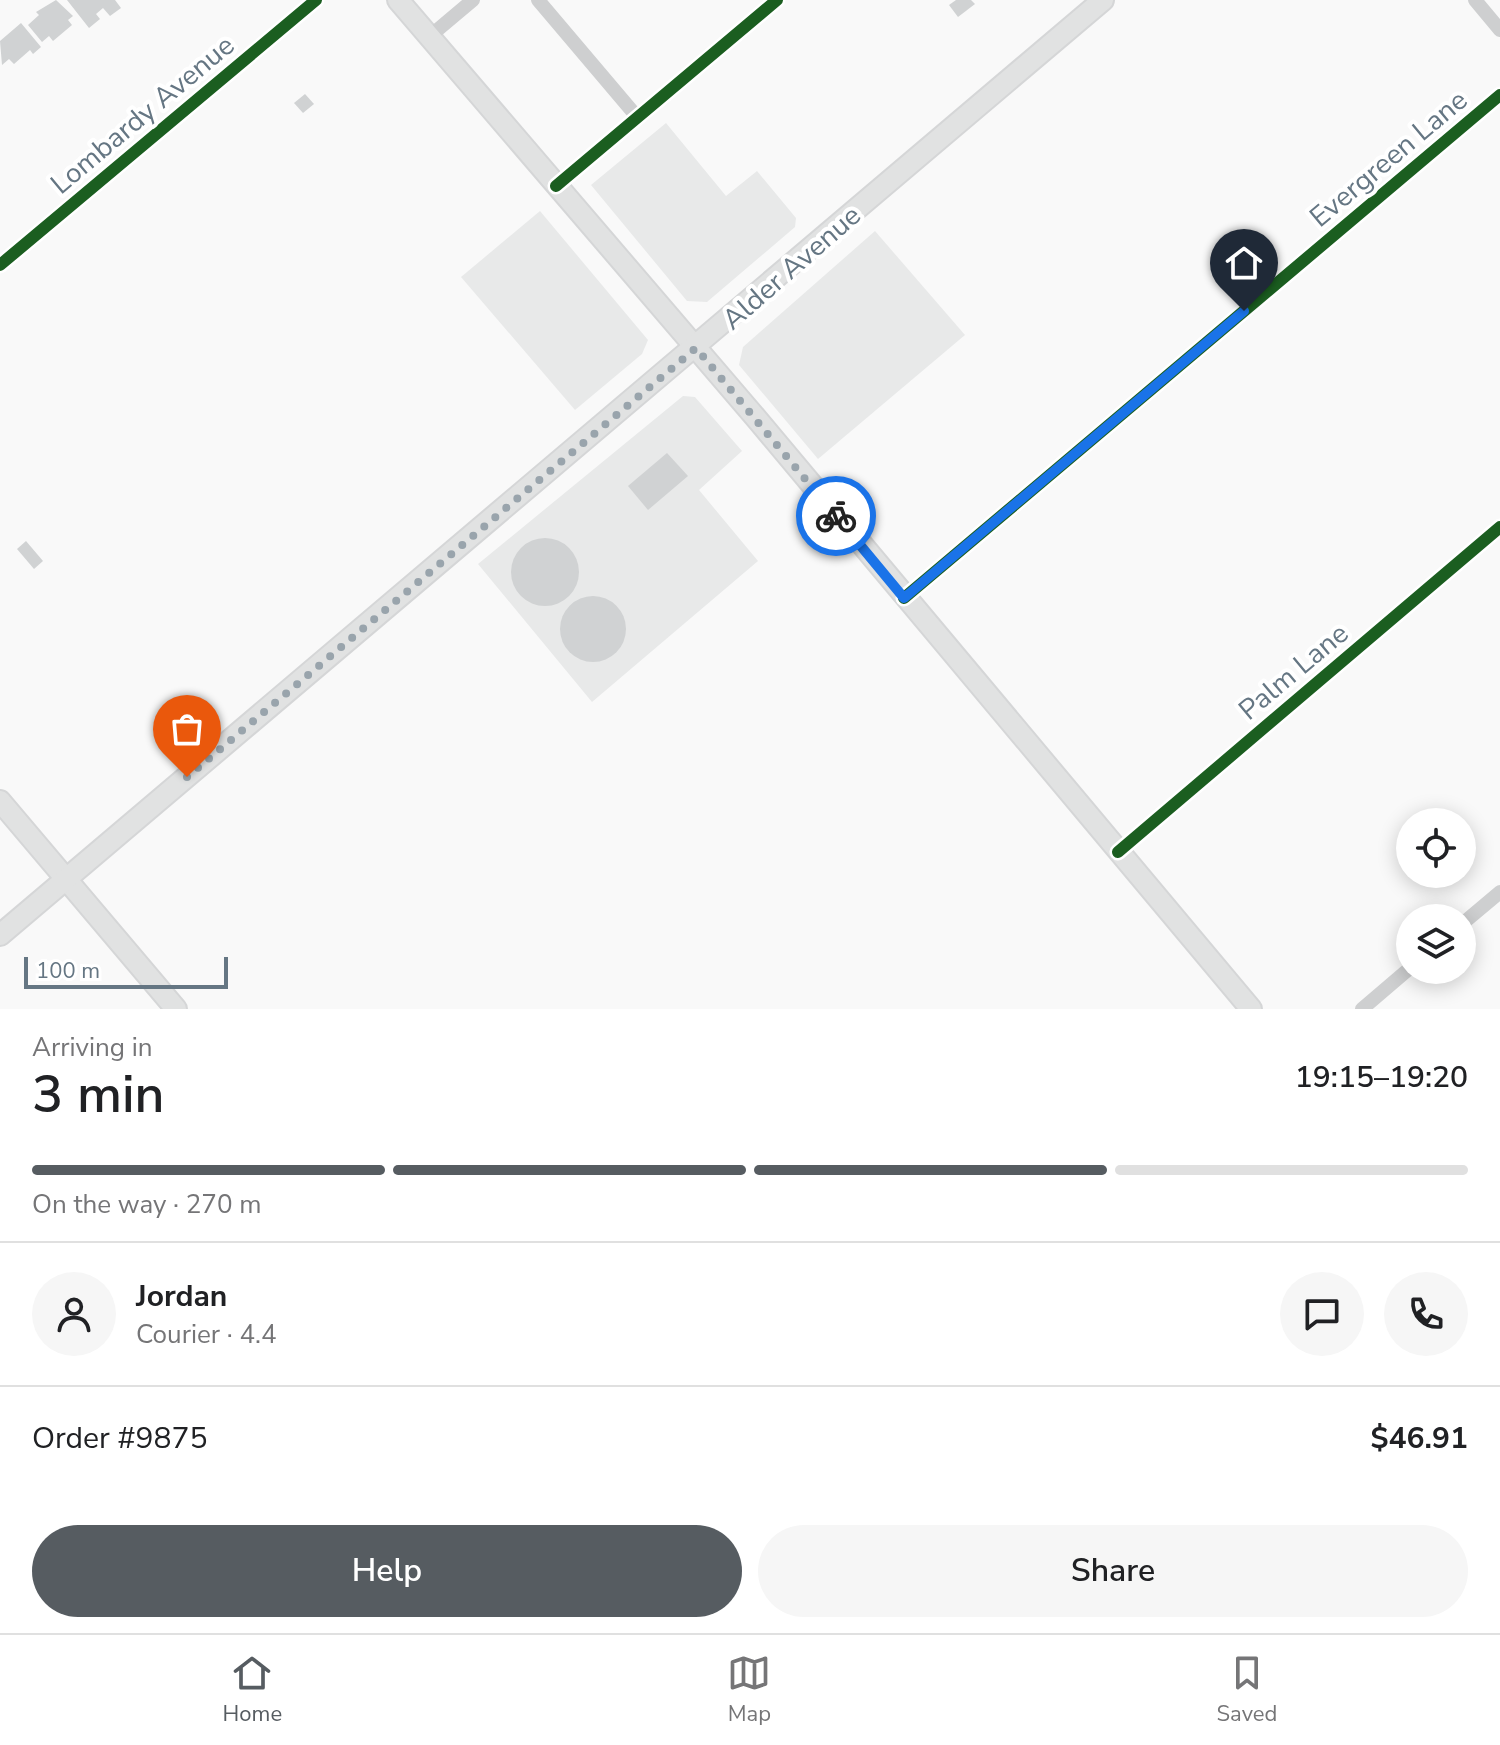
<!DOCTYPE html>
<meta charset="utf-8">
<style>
body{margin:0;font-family:"Nunito Sans",sans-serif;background:#f6f6f6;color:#202124;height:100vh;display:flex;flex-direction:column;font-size:30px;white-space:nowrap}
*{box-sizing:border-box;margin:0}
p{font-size:26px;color:#757577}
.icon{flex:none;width:44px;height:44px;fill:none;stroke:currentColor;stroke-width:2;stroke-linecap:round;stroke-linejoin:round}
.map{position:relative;height:1009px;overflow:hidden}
.sheet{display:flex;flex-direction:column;background:#fff;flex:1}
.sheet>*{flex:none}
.fabs{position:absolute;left:1396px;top:808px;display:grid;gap:16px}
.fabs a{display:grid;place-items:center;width:80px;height:80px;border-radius:50%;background:#fff;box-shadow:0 4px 20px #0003;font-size:40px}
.scale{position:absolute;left:24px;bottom:20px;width:204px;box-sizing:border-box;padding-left:8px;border:4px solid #657683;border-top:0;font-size:22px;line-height:28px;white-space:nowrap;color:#657683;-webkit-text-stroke:6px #fff;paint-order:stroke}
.pin{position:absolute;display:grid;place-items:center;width:68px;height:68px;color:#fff;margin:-82px -34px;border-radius:50% 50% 50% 0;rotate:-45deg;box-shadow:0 0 8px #0007}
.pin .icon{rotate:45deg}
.courier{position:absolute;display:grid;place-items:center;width:80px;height:80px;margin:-40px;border:6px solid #1a73e8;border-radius:50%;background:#fff;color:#222;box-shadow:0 2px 10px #0007}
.head em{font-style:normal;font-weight:600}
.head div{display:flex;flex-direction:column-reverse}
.head{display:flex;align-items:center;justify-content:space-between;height:136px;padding:0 32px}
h1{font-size:52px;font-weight:600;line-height:60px}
.bar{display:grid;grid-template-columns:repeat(4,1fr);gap:12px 8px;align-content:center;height:96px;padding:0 32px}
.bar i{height:10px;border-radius:6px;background:#e0e0e0}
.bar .on{background:#565c61}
.bar p{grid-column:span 4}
.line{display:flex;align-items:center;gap:20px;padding:0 32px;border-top:2px solid #e0e0e0}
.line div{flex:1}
.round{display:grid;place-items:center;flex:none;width:84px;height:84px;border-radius:42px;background:#f6f6f6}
.button{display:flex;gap:16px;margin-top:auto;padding:16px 32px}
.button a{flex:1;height:92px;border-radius:48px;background:#565c61;color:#fff;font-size:32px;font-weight:600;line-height:92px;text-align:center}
.button a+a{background:#f6f6f6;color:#202124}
.tabs{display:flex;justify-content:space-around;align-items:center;height:112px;border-top:2px solid #e0e0e0;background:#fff;font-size:22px;color:#757577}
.tabs a{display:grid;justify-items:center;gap:4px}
.tabs .on{color:#565c61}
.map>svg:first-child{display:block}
.built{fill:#e8e9e9}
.building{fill:#d0d2d3}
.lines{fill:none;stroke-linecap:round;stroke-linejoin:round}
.secondary-casing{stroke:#d5d6d7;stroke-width:24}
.street{stroke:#cecfd0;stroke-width:14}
.secondary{stroke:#e1e2e2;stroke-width:20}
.cycleway-casing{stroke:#fff;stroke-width:17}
.cycleway{stroke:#1b5e20;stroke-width:12}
.done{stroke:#99a4ac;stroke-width:8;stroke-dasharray:0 14.4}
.route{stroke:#1a73e8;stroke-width:10}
.labels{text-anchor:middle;stroke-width:8;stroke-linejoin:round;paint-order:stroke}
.street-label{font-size:28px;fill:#657683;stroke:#fff}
</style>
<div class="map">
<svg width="1500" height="1009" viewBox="0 0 1500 1009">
<rect width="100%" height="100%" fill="#f9f9f9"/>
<g class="built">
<polygon points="666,123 726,196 757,171 796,218 795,227 707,302 687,301 591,185"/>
<polygon points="540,211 648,340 642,354 575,410 461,277"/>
<polygon points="875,231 965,335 818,459 739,365 743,347"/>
<polygon points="683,396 695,397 742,451 699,490 758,561 592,702 478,564"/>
</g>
<g class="building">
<polygon points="56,0 73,16 68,20 72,25 53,41 49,36 42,42 28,25 39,15 36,12"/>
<polygon points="67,0 115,0 121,8 110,16 103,8 96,14 100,19 89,28"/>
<polygon points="956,0 971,0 975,4 958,17 949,5"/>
<polygon points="21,23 41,47 33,54 30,50 14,64 9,59 2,65 0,41"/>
<polygon points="305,94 314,104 303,113 294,103"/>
<polygon points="667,453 688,476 648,510 628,486"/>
<circle cx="545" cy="572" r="34"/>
<polygon points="26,541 43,561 34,569 17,549"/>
<circle cx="593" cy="629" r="33"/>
</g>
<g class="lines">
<g class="secondary-casing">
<g id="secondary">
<polyline points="398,0 756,418 1251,1009"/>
<polyline points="0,801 176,1009"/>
<polyline points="0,935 1103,0"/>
</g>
</g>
<g class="street">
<polyline points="538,0 638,118"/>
<polyline points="1475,0 1500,30"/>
<polyline points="429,37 473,0"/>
<polyline points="556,186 777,0"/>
<polyline points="0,265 316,0"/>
<polyline points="904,598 1500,95"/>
<polyline points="1118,852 1500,527"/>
<polyline points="1462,924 1500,892"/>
<polyline points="1362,1009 1410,968"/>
</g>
<use href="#secondary" class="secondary"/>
<g class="cycleway-casing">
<g id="cycleway">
<polyline points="556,186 777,0"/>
<polyline points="0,265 316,0"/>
<polyline points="904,598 1500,95"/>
<polyline points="1118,852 1500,527"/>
</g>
</g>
<use href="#cycleway" class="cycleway"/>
</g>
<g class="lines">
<polyline class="done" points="187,777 696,348 836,516"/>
<polyline class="route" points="836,516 904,598 1244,311"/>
</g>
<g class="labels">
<g class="street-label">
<text transform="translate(142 114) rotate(-40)" y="10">Lombardy Avenue</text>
<text transform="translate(1388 158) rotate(-40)" y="10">Evergreen Lane</text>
<text transform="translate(791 267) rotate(-41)" y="10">Alder Avenue</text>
<text transform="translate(1293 671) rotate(-40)" y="10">Palm Lane</text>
</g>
</g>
</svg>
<div class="fabs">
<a><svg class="icon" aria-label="locate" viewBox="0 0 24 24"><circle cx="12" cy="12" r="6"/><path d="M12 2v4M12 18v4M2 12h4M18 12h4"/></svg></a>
<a><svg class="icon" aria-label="layers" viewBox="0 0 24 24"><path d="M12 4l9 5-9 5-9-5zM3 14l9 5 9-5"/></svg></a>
</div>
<div class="scale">100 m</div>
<div class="pin" style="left:187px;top:777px;background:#ea580c"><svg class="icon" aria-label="bag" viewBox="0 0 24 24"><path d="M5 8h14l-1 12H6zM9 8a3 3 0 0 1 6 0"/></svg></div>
<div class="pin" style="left:1244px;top:311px;background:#1f2937"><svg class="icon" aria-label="home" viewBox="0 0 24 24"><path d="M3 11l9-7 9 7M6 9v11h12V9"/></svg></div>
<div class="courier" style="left:836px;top:516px"><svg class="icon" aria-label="bike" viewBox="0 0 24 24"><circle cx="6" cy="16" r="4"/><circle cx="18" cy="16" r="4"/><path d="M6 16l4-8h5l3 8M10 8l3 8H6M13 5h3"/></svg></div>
</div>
<section class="sheet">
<div class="head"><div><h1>3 min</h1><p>Arriving in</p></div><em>19:15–19:20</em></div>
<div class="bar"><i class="on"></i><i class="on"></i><i class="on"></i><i></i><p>On the way · 270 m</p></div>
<div class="line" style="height:144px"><a class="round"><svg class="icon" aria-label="person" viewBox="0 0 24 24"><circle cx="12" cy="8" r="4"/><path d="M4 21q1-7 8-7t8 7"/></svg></a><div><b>Jordan</b><p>Courier · 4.4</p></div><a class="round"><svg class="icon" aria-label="chat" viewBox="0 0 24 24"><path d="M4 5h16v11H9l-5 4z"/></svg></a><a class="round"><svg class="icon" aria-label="phone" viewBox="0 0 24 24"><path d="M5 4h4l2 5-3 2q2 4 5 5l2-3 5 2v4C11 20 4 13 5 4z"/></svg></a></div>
<div class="line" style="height:104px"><div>Order #9875</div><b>$46.91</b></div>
<div class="button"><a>Help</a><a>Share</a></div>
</section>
<nav class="tabs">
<a class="on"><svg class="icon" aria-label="home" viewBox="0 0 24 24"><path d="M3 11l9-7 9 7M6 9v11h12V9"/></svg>Home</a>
<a><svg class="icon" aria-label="map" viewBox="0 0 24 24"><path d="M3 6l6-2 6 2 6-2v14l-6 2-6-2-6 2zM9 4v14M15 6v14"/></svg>Map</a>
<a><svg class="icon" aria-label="saved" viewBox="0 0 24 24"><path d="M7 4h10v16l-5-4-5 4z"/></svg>Saved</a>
</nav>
